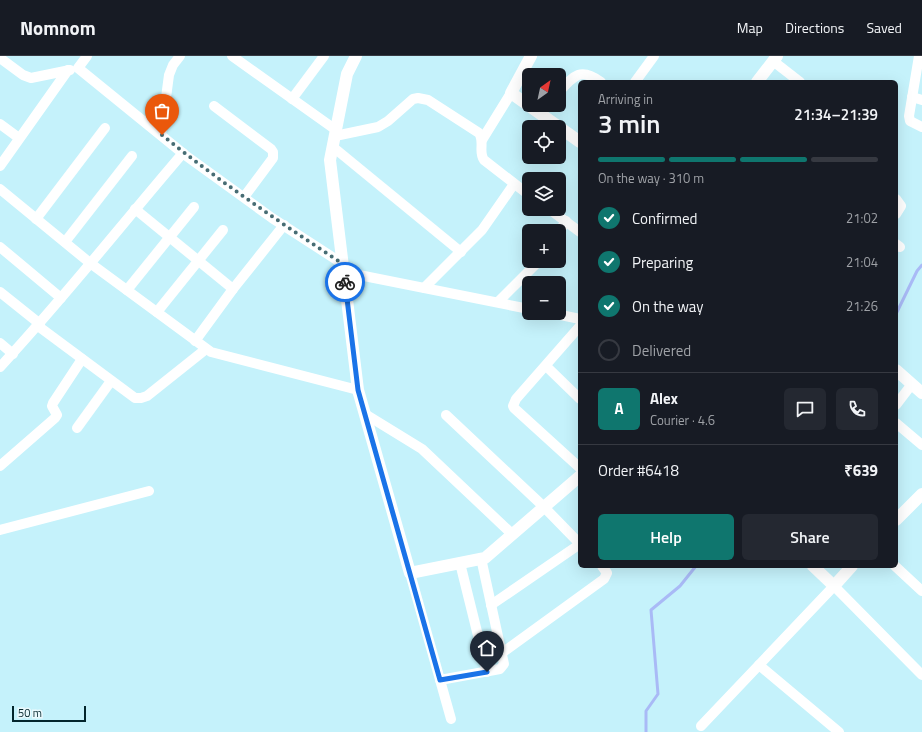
<!DOCTYPE html>
<meta charset="utf-8">
<style>
body{margin:0;font-family:"Titillium Web",sans-serif;background:#242831;color:#f1f3f6;height:100vh;display:flex;flex-direction:column;font-size:15px;white-space:nowrap}
*{box-sizing:border-box;margin:0}
p{font-size:13px;color:#9ea1a6}
.icon{flex:none;width:22px;height:22px;fill:none;stroke:currentColor;stroke-width:2;stroke-linecap:round;stroke-linejoin:round}
.map{position:relative;flex:1;overflow:hidden}
.side{position:absolute;left:578px;top:24px;width:320px;height:488px;display:flex;flex-direction:column;background:#171b24;border-radius:6px;box-shadow:0 4px 16px #0002}
.side>*{flex:none}
.needle{width:26px;rotate:33deg}
.buttons{position:absolute;left:522px;top:12px;display:grid;gap:8px}
.buttons a{display:grid;place-items:center;width:44px;height:44px;border-radius:6px;background:#171b24;box-shadow:0 4px 16px #0002;font-size:20px}
.scale{position:absolute;left:12px;bottom:10px;width:74px;box-sizing:border-box;padding-left:4px;border:2px solid #03262c;border-top:0;font-size:11px;line-height:14px;white-space:nowrap;color:#03262c;-webkit-text-stroke:3px #eaf9fc;paint-order:stroke}
.pin{position:absolute;display:grid;place-items:center;width:34px;height:34px;color:#fff;margin:-41px -17px;border-radius:50% 50% 50% 0;rotate:-45deg;box-shadow:0 0 4px #0007}
.pin .icon{rotate:45deg}
.courier{position:absolute;display:grid;place-items:center;width:40px;height:40px;margin:-20px;border:3px solid #1a73e8;border-radius:50%;background:#fff;color:#222;box-shadow:0 1px 5px #0007}
.headline em{font-style:normal;font-weight:600}
.headline div{display:flex;flex-direction:column-reverse}
.headline{display:flex;align-items:center;justify-content:space-between;height:68px;padding:0 20px}
h1{font-size:26px;font-weight:600;line-height:30px}
.bar{display:grid;grid-template-columns:repeat(4,1fr);gap:6px 4px;align-content:center;height:48px;padding:0 20px}
.bar i{height:5px;border-radius:3px;background:#363941}
.bar .active{background:#0f766e}
.bar p{grid-column:span 4}
.line{display:flex;align-items:center;gap:10px;padding:0 20px;border-top:1px solid #363941}
.line div{flex:1}
.round{display:grid;place-items:center;flex:none;width:42px;height:42px;border-radius:6px;background:#242831}
ol{padding:0 20px;list-style:none}
li{display:flex;align-items:center;gap:12px;height:44px}
li p{margin-inline-start:auto}
li .icon{padding:4px;border-radius:50%;background:#0f766e;color:#fff;stroke-width:4}
li:last-child{color:#9ea1a6}
li i{width:22px;height:22px;border:2px solid #363941;border-radius:50%}
.button{display:flex;gap:8px;margin-top:auto;padding:8px 20px}
.button a{flex:1;height:46px;border-radius:6px;background:#0f766e;color:#fff;font-size:16px;font-weight:600;line-height:46px;text-align:center}
.button a+a{background:#242831;color:#f1f3f6}
header{display:flex;align-items:center;gap:24px;box-sizing:border-box;height:56px;padding:0 20px;background:#171b24;border-bottom:1px solid #363941}
header strong{font-size:19px}
nav{display:flex;gap:22px;margin-inline-start:auto;font-size:14px}
.map>svg:first-child{display:block}
.lines{fill:none;stroke-linecap:round;stroke-linejoin:round}
.stream{stroke:#a9baf6;stroke-width:3}
.minor{stroke:#fff;stroke-width:10}
.tertiary{stroke:#fff;stroke-width:12}
.done{stroke:#476d74;stroke-width:4;stroke-dasharray:0 7.2}
.route{stroke:#1a73e8;stroke-width:5}
</style>
<header>
<strong>Nomnom</strong>
<nav><a>Map</a><a>Directions</a><a>Saved</a></nav>
</header>
<div class="map">
<svg width="922" height="676" viewBox="0 0 922 676">
<rect width="100%" height="100%" fill="#c5f2fb"/>
<g class="lines">
<g class="stream">
<polyline points="896,258 917,215 922,209"/>
<polyline points="646,676 646,655 658,638 651,554 680,530 696,510"/>
</g>
<g class="minor">
<polyline points="87,0 78,12 185,99 272,162 343,208"/>
<polyline points="232,0 336,74"/>
<polyline points="919,0 909,60 910,65 922,71"/>
<polyline points="0,2 23,19 31,22 70,14"/>
<polyline points="773,5 800,26"/>
<polyline points="635,26 654,0"/>
<path d="M559 36C574 19 581 11 601 26"/>
<polyline points="912,41 922,44"/>
<polyline points="292,43 324,0"/>
<polyline points="214,50 271,93 273,96 273,102 244,141"/>
<polyline points="540,57 547,49"/>
<polyline points="0,68 19,82"/>
<polyline points="161,79 169,19 173,9 180,0"/>
<path d="M335 80 378 71 388 65 413 43 418 42 428 44 479 77C485 86 478 96 484 104L529 139"/>
<polyline points="482,84 511,37"/>
<polyline points="333,91 461,196"/>
<polyline points="0,110 68,14"/>
<polyline points="0,133 90,207 211,296 358,334"/>
<polyline points="896,143 901,150 896,158"/>
<polyline points="135,153 233,233"/>
<polyline points="549,153 580,176"/>
<polyline points="36,163 105,72"/>
<polyline points="559,176 566,165"/>
<polyline points="65,186 132,100"/>
<polyline points="896,188 900,191"/>
<polyline points="0,191 61,242"/>
<polyline points="344,216 529,253"/>
<polyline points="424,232 482,174 514,128"/>
<polyline points="127,234 194,151"/>
<polyline points="0,236 40,268"/>
<polyline points="498,246 539,205"/>
<polyline points="157,256 223,174"/>
<polyline points="551,257 580,263"/>
<polyline points="38,270 135,342 141,342 147,340 206,293"/>
<polyline points="580,270 516,343 513,350 514,352 580,412"/>
<polyline points="195,285 233,233 284,169"/>
<polyline points="0,287 13,298"/>
<polyline points="546,310 580,343"/>
<path d="M0 311C64 242 122 168 183 97"/>
<polyline points="896,349 912,328"/>
<polyline points="365,358 422,393 512,478"/>
<polyline points="446,359 544,451 580,488"/>
<polyline points="896,367 922,389"/>
<polyline points="77,372 111,325"/>
<polyline points="0,410 55,362 57,359 52,350 53,347 82,303"/>
<polyline points="0,474 149,435"/>
<polyline points="460,507 487,616"/>
<polyline points="895,510 922,535"/>
<polyline points="410,517 451,663"/>
<polyline points="491,549 580,488"/>
<polyline points="502,597 604,523 607,517 602,510"/>
<polyline points="759,609 839,676"/>
<polyline points="440,624 500,613 504,608 481,502"/>
<polyline points="701,670 834,530 922,619"/>
</g>
<g class="tertiary">
<polyline points="356,0 347,18 330,104 358,334 410,517 485,502 580,420"/>
<polyline points="531,0 511,37 580,86"/>
<polyline points="757,26 777,0"/>
<polyline points="896,314 922,337"/>
<polyline points="896,464 922,438"/>
<polyline points="813,510 834,530 852,510"/>
</g>
</g>
<g class="lines">
<path class="done" d="M162 79C220 126 281 167 343 208L345 226"/>
<polyline class="route" points="345,226 358,334 440,624 487,616"/>
</g>
</svg>
<div class="buttons">
<a><svg class="needle" viewBox="-14 -14 28 28"><path d="M0-13l5 13h-10z" fill="#e53935"/><path d="M0 13l5-13h-10z" fill="#9ea1a6"/></svg></a>
<a><svg class="icon" aria-label="locate" viewBox="0 0 24 24"><circle cx="12" cy="12" r="6"/><path d="M12 2v4M12 18v4M2 12h4M18 12h4"/></svg></a>
<a><svg class="icon" aria-label="layers" viewBox="0 0 24 24"><path d="M12 4l9 5-9 5-9-5zM3 14l9 5 9-5"/></svg></a>
<a>+</a>
<a>−</a>
</div>
<div class="scale">50 m</div>
<div class="pin" style="left:162px;top:79px;background:#ea580c"><svg class="icon" aria-label="bag" viewBox="0 0 24 24"><path d="M5 8h14l-1 12H6zM9 8a3 3 0 0 1 6 0"/></svg></div>
<div class="pin" style="left:487px;top:616px;background:#1f2937"><svg class="icon" aria-label="home" viewBox="0 0 24 24"><path d="M3 11l9-7 9 7M6 9v11h12V9"/></svg></div>
<div class="courier" style="left:345px;top:226px"><svg class="icon" aria-label="bike" viewBox="0 0 24 24"><circle cx="6" cy="16" r="4"/><circle cx="18" cy="16" r="4"/><path d="M6 16l4-8h5l3 8M10 8l3 8H6M13 5h3"/></svg></div>
<section class="side">
<div class="headline"><div><h1>3 min</h1><p>Arriving in</p></div><em>21:34–21:39</em></div>
<div class="bar"><i class="active"></i><i class="active"></i><i class="active"></i><i></i><p>On the way · 310 m</p></div>
<ol>
<li><svg class="icon" aria-label="check" viewBox="0 0 24 24"><path d="M5 12l5 5 9-10"/></svg>Confirmed<p>21:02</p></li>
<li><svg class="icon" aria-label="check" viewBox="0 0 24 24"><path d="M5 12l5 5 9-10"/></svg>Preparing<p>21:04</p></li>
<li><svg class="icon" aria-label="check" viewBox="0 0 24 24"><path d="M5 12l5 5 9-10"/></svg>On the way<p>21:26</p></li>
<li><i></i>Delivered</li>
</ol>
<div class="line" style="height:72px"><b class="round" style="background:#0f766e;color:#fff">A</b><div><b>Alex</b><p>Courier · 4.6</p></div><a class="round"><svg class="icon" aria-label="chat" viewBox="0 0 24 24"><path d="M4 5h16v11H9l-5 4z"/></svg></a><a class="round"><svg class="icon" aria-label="phone" viewBox="0 0 24 24"><path d="M5 4h4l2 5-3 2q2 4 5 5l2-3 5 2v4C11 20 4 13 5 4z"/></svg></a></div>
<div class="line" style="height:52px"><div>Order #6418</div><b>₹639</b></div>
<div class="button"><a>Help</a><a>Share</a></div>
</section>
</div>
